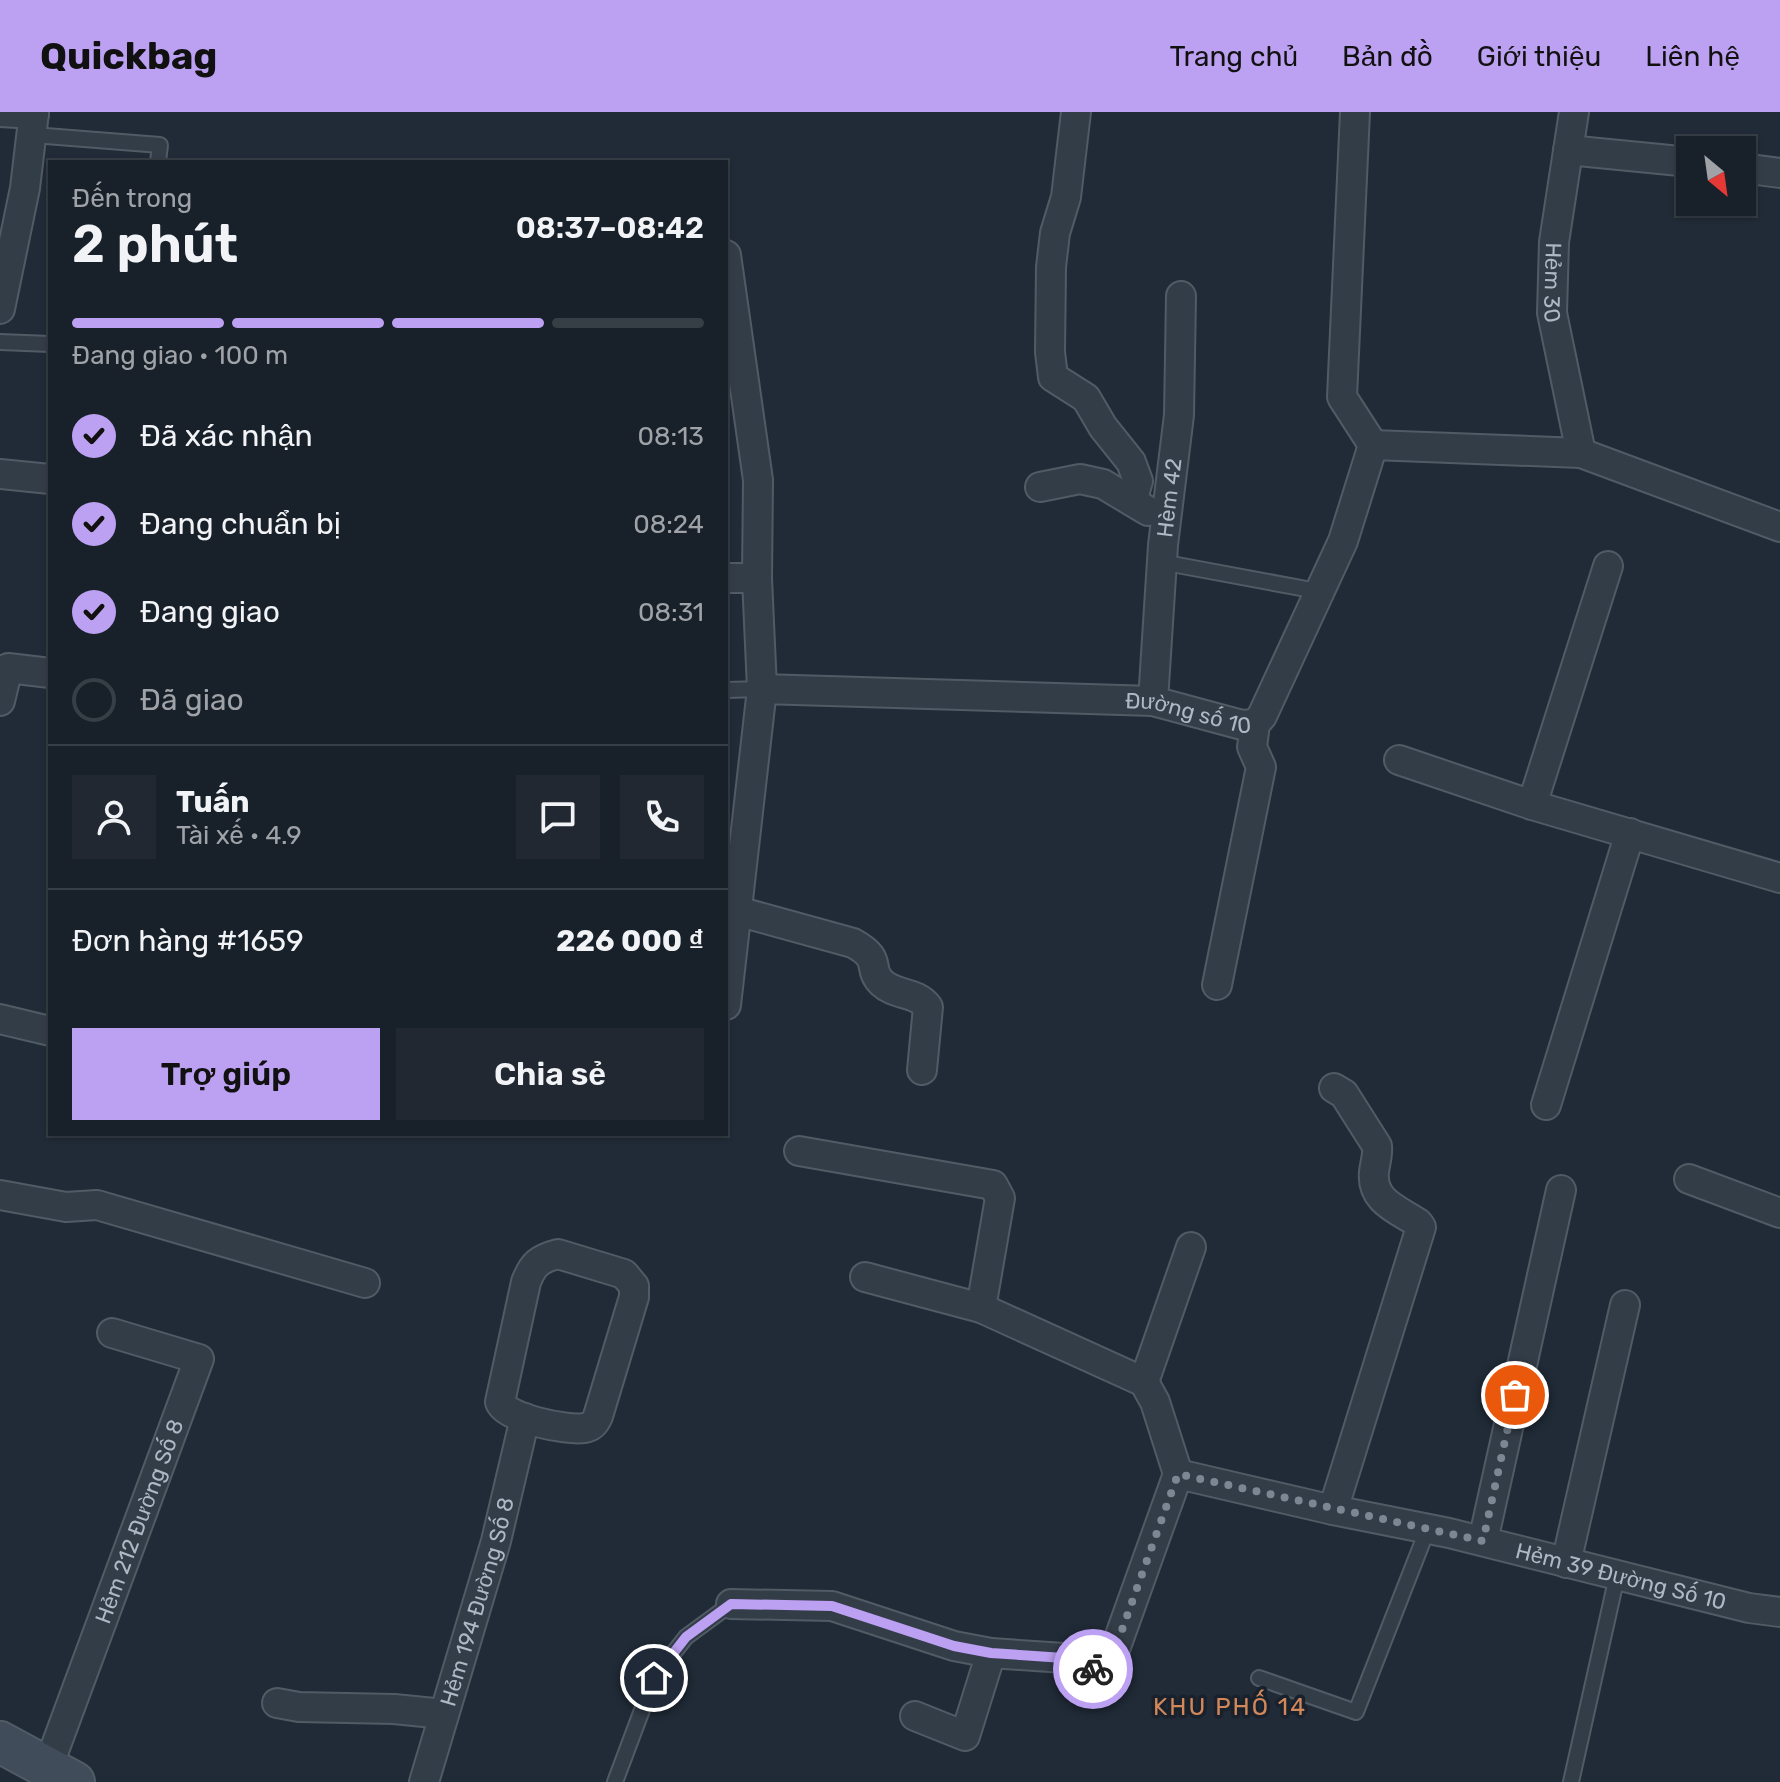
<!DOCTYPE html>
<html lang="vi">
<meta charset="utf-8">
<style>
body{margin:0;font-family:Rubik,sans-serif;background:#212831;color:#f1f3f6;height:100vh;display:flex;flex-direction:column;font-size:30px;white-space:nowrap}
*{box-sizing:border-box;margin:0}
p{font-size:26px;color:#9fa3a8}
.icon{flex:none;width:44px;height:44px;fill:none;stroke:currentColor;stroke-width:2;stroke-linecap:round;stroke-linejoin:round}
.map{position:relative;flex:1;overflow:hidden}
.side{position:absolute;left:48px;top:48px;width:680px;height:976px;display:flex;flex-direction:column;background:#182029;border-radius:0px;box-shadow:0 2px 6px #0004,0 0 0 2px #363e46}
.side>*{flex:none}
.needle{width:52px;rotate:151deg}
.buttons{position:absolute;left:1676px;top:24px;display:grid;gap:16px}
.buttons a{display:grid;place-items:center;width:80px;height:80px;border-radius:0px;background:#182029;box-shadow:0 2px 6px #0004,0 0 0 2px #363e46;font-size:40px}
.pin{position:absolute;display:grid;place-items:center;width:68px;height:68px;color:#fff;margin:-34px;border:4px solid #fff;border-radius:50%;box-shadow:0 2px 8px #0007}
.courier{position:absolute;display:grid;place-items:center;width:80px;height:80px;margin:-40px;border:6px solid #bca0f2;border-radius:50%;background:#fff;color:#222;box-shadow:0 2px 10px #0007}
.head em{font-style:normal;font-weight:600}
.head div{display:flex;flex-direction:column-reverse}
.head{display:flex;align-items:center;justify-content:space-between;height:136px;padding:0 24px}
h1{font-size:52px;font-weight:600;line-height:60px}
.bar{display:grid;grid-template-columns:repeat(4,1fr);gap:12px 8px;align-content:center;height:96px;padding:0 24px}
.bar i{height:10px;border-radius:6px;background:#363e46}
.bar .current{background:#bca0f2}
.bar p{grid-column:span 4}
.line{display:flex;align-items:center;gap:20px;padding:0 24px;border-top:2px solid #363e46}
.line div{flex:1}
.round{display:grid;place-items:center;flex:none;width:84px;height:84px;border-radius:0px;background:#212831}
ol{padding:0 24px;list-style:none}
li{display:flex;align-items:center;gap:24px;height:88px}
li p{margin-inline-start:auto}
li .icon{padding:8px;border-radius:50%;background:#bca0f2;color:#111;stroke-width:4}
li:last-child{color:#9fa3a8}
li i{width:44px;height:44px;border:4px solid #363e46;border-radius:50%}
.cta{display:flex;gap:16px;margin-top:auto;padding:16px 24px}
.cta a{flex:1;height:92px;border-radius:0px;background:#bca0f2;color:#111;font-size:32px;font-weight:600;line-height:92px;text-align:center}
.cta a+a{background:#212831;color:#f1f3f6}
header{display:flex;align-items:center;gap:48px;box-sizing:border-box;height:112px;padding:0 40px;background:#bca0f2;color:#111}
header strong{font-size:38px}
nav{display:flex;gap:44px;margin-inline-start:auto;font-size:28px}
.map>svg:first-child{display:block}
.lines{fill:none;stroke-linecap:round;stroke-linejoin:round}
.lane-casing{stroke:#515b65;stroke-width:18}
.street-casing{stroke:#515b65;stroke-width:32}
.secondary-casing{stroke:#515b65;stroke-width:44}
.lane{stroke:#333d48;stroke-width:14}
.street{stroke:#333d48;stroke-width:28}
.secondary{stroke:#414c5b;stroke-width:40}
.done{stroke:#7c8793;stroke-width:8;stroke-dasharray:0 14.4}
.route{stroke:#bca0f2;stroke-width:10}
.labels{text-anchor:middle;stroke-width:7;stroke-linejoin:round;paint-order:stroke}
.street-label{font-size:22px;fill:#aeb8c4;stroke:#19222c}
.neighbourhood-label{font-size:24px;letter-spacing:2px;fill:#d3885b;stroke:#19222c}
</style>
<header>
<strong>Quickbag</strong>
<nav><a>Trang chủ</a><a>Bản đồ</a><a>Giới thiệu</a><a>Liên hệ</a></nav>
</header>
<div class="map">
<svg width="1780" height="1670" viewBox="0 0 1780 1670">
<rect width="100%" height="100%" fill="#202b37"/>
<g class="lines">
<g class="lane-casing">
<g id="lane">
<polyline points="33,23 160,33 158,50"/>
<polyline points="0,230 50,232"/>
<polyline points="1161,450 1317,479"/>
<polyline points="726,578 762,577"/>
<polyline points="1259,1566 1356,1600 1428,1416"/>
<polyline points="615,1670 654,1566 686,1525 731,1492"/>
<polyline points="1571,1670 1617,1464"/>
</g>
</g>
<g class="street-casing">
<g id="street">
<polyline points="0,0 34,2"/>
<polyline points="1076,0 1066,85 1055,121 1051,155 1050,240 1053,265 1086,286 1103,315 1131,350 1138,369 1132,389"/>
<polyline points="1355,0 1342,285 1373,333"/>
<path id="s1" d="M1574 0 1554 130 1552 201 1581 341"/>
<polyline points="1568,38 1690,50"/>
<polyline points="1742,56 1780,61"/>
<polyline points="726,143 758,368 757,466 762,577"/>
<polyline points="0,197 25,76 34,0"/>
<polyline points="0,362 50,367"/>
<polyline points="1040,375 1080,367 1103,372 1148,399"/>
<polyline points="726,466 757,466"/>
<polyline points="0,589 8,556 50,561"/>
<path id="s2" d="M1153 589 1163 433 1179 303 1181 184"/>
<polyline points="1399,648 1532,693 1780,766"/>
<polyline points="1532,693 1608,454"/>
<path d="M737 799 853 831C884 848 866 855 882 871 896 884 916 879 928 895L922 958"/>
<polyline points="1217,873 1261,655 1252,635 1255,612"/>
<path id="s3" d="M726 893 762 577 1153 589 1242 613 1255 612 1262 604 1343 429 1373 333 1581 341 1780 415"/>
<polyline points="0,907 50,919"/>
<polyline points="1546,993 1630,721"/>
<polyline points="799,1039 993,1073 1000,1086 981,1196"/>
<polyline points="1689,1067 1780,1101"/>
<polyline points="0,1083 66,1095 97,1093 365,1171"/>
<path d="M558 1142 624 1162 634 1174V1185L598 1304C595 1311 592 1315 584 1316 567 1319 505 1306 500 1290L526 1170C533 1152 539 1147 558 1142Z"/>
<polyline points="865,1165 981,1196 1144,1270 1155,1290 1178,1362"/>
<polyline points="1144,1270 1191,1135"/>
<path d="M1333 1398 1421 1115 1418 1111C1397 1097 1371 1089 1374 1060 1375 1051 1378 1043 1377 1034L1344 982 1334 976"/>
<polyline points="1483,1429 1561,1078"/>
<polyline points="1566,1451 1625,1193"/>
<path id="s4" d="M731 1492 832 1494 954 1534 991 1541 1064 1546 1102 1560 1113 1543 1178 1362 1333 1398 1449 1421 1749 1496 1780 1500"/>
<polyline points="277,1591 299,1595 394,1597 444,1602"/>
<polyline points="915,1604 965,1624 991,1541"/>
<path id="s5" d="M48 1655 199 1247 112 1221"/>
<path id="s6" d="M424 1670 496 1429 525 1306"/>
</g>
</g>
<g class="secondary-casing">
<polyline id="secondary" points="0,1630 74,1670"/>
</g>
<use href="#lane" class="lane"/>
<use href="#street" class="street"/>
<use href="#secondary" class="secondary"/>
</g>
<g class="lines">
<polyline class="done" points="1093,1557 1102,1560 1113,1543 1178,1362 1483,1429 1515,1283"/>
<polyline class="route" points="654,1566 686,1525 731,1492 832,1494 954,1534 991,1541 1064,1546 1093,1557"/>
</g>
<g class="labels">
<g class="street-label">
<text dy="8" stroke="none"><textPath href="#s1" startOffset="172">Hẻm 30</textPath></text>
<text dy="8" stroke="none"><textPath href="#s2" startOffset="204">Hèm 42</textPath></text>
<text dy="8" stroke="none"><textPath href="#s3" startOffset="746">Đường số 10</textPath></text>
<text dy="8" stroke="none"><textPath href="#s5" startOffset="262">Hẻm 212 Đường Số 8</textPath></text>
<text dy="8" stroke="none"><textPath href="#s4" startOffset="1048">Hẻm 39 Đường Số 10</textPath></text>
<text dy="8" stroke="none"><textPath href="#s6" startOffset="188">Hẻm 194 Đường Số 8</textPath></text>
</g>
<g class="neighbourhood-label">
<text x="1230" y="1603">KHU PHỐ 14</text>
</g>
</g>
</svg>
<div class="buttons">
<a><svg class="needle" viewBox="-14 -14 28 28"><path d="M0-13l5 13h-10z" fill="#e53935"/><path d="M0 13l5-13h-10z" fill="#9fa3a8"/></svg></a>
</div>
<div class="pin" style="left:1515px;top:1283px;background:#ea580c"><svg class="icon" aria-label="bag" viewBox="0 0 24 24"><path d="M5 8h14l-1 12H6zM9 8a3 3 0 0 1 6 0"/></svg></div>
<div class="pin" style="left:654px;top:1566px;background:#1f2937"><svg class="icon" aria-label="home" viewBox="0 0 24 24"><path d="M3 11l9-7 9 7M6 9v11h12V9"/></svg></div>
<div class="courier" style="left:1093px;top:1557px"><svg class="icon" aria-label="bike" viewBox="0 0 24 24"><circle cx="6" cy="16" r="4"/><circle cx="18" cy="16" r="4"/><path d="M6 16l4-8h5l3 8M10 8l3 8H6M13 5h3"/></svg></div>
<section class="side">
<div class="head"><div><h1>2 phút</h1><p>Đến trong</p></div><em>08:37–08:42</em></div>
<div class="bar"><i class="current"></i><i class="current"></i><i class="current"></i><i></i><p>Đang giao · 100 m</p></div>
<ol>
<li><svg class="icon" aria-label="check" viewBox="0 0 24 24"><path d="M5 12l5 5 9-10"/></svg>Đã xác nhận<p>08:13</p></li>
<li><svg class="icon" aria-label="check" viewBox="0 0 24 24"><path d="M5 12l5 5 9-10"/></svg>Đang chuẩn bị<p>08:24</p></li>
<li><svg class="icon" aria-label="check" viewBox="0 0 24 24"><path d="M5 12l5 5 9-10"/></svg>Đang giao<p>08:31</p></li>
<li><i></i>Đã giao</li>
</ol>
<div class="line" style="height:144px"><a class="round"><svg class="icon" aria-label="person" viewBox="0 0 24 24"><circle cx="12" cy="8" r="4"/><path d="M4 21q1-7 8-7t8 7"/></svg></a><div><b>Tuấn</b><p>Tài xế · 4.9</p></div><a class="round"><svg class="icon" aria-label="chat" viewBox="0 0 24 24"><path d="M4 5h16v11H9l-5 4z"/></svg></a><a class="round"><svg class="icon" aria-label="phone" viewBox="0 0 24 24"><path d="M5 4h4l2 5-3 2q2 4 5 5l2-3 5 2v4C11 20 4 13 5 4z"/></svg></a></div>
<div class="line" style="height:104px"><div>Đơn hàng #1659</div><b>226 000 ₫</b></div>
<div class="cta"><a>Trợ giúp</a><a>Chia sẻ</a></div>
</section>
</div>
